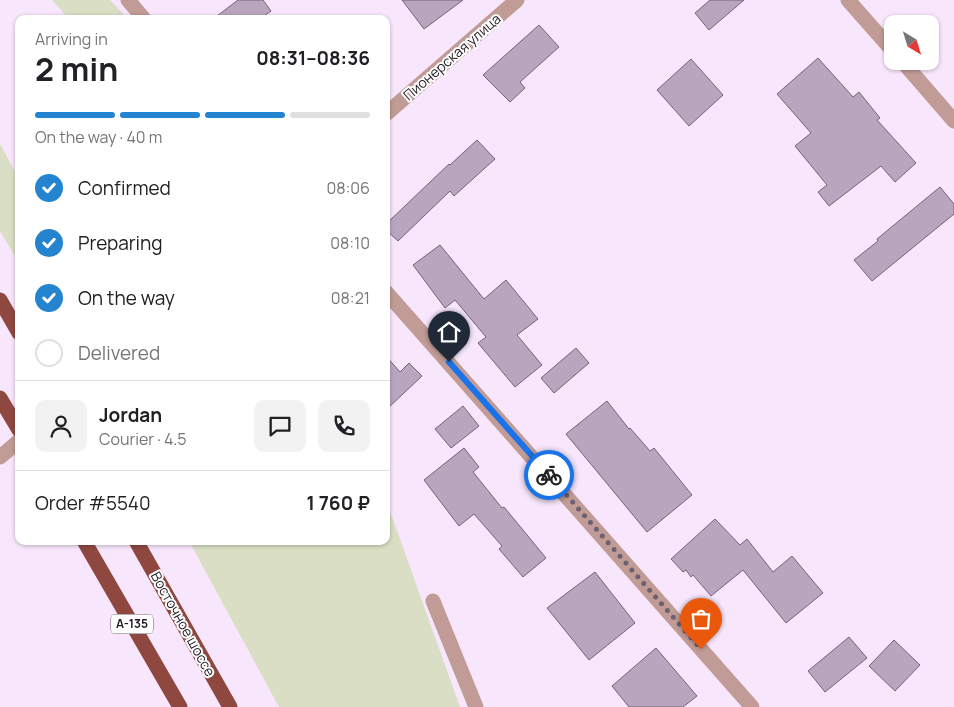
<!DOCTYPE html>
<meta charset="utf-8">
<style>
body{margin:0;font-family:Manrope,sans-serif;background:#f2f2f2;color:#202124;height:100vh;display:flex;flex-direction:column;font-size:19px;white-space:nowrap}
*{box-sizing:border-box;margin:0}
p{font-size:16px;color:#757577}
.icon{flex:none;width:28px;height:28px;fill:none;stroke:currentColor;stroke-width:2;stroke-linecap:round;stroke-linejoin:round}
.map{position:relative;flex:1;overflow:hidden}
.drawer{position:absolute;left:15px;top:15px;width:375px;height:530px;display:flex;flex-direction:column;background:#fff;border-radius:10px;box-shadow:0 1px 4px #0004}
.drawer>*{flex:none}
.needle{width:32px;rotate:142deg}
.tools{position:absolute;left:884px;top:15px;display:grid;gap:10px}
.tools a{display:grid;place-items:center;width:55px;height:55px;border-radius:10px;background:#fff;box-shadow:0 1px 4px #0004;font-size:25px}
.pin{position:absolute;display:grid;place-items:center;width:42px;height:42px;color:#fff;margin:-51px -21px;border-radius:50% 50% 50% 0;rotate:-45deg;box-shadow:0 0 5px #0007}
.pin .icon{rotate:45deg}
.courier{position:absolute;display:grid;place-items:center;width:50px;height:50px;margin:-25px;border:4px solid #1a73e8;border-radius:50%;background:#fff;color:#222;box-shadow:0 1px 6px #0007}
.headline em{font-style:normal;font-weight:700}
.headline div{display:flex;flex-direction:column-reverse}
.headline{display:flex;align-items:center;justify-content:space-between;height:85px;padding:0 20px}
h1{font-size:32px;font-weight:700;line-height:38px}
.bar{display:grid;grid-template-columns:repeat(4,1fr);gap:8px 5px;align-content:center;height:60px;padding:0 20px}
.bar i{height:6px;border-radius:4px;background:#e0e0e0}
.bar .on{background:#2584d0}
.bar p{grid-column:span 4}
.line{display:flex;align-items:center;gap:12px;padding:0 20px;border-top:1px solid #e0e0e0}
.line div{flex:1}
.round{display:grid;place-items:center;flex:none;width:52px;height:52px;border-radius:10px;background:#f2f2f2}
ol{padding:0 20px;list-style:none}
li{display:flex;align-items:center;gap:15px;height:55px}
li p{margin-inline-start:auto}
li .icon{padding:5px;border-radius:50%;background:#2584d0;color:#fff;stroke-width:4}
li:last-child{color:#757577}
li i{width:28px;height:28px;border:2px solid #e0e0e0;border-radius:50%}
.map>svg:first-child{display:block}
.green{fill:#dadec5}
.building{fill:#baa5be;stroke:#76627a}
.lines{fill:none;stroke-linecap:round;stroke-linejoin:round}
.minor{stroke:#c19b95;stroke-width:15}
.tertiary{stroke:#c19b95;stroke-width:15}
.trunk{stroke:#8e4840;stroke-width:15}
.done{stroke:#6d6170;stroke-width:5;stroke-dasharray:0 9}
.route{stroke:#1a73e8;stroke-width:6}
.labels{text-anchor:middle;stroke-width:4;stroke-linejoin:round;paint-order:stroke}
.shield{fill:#fff;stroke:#645f66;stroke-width:1}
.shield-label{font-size:12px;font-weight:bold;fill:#221a24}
.street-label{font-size:14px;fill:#221a24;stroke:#fff}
</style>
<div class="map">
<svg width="954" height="707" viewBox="0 0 954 707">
<rect width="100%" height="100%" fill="#f8e6fc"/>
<g class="green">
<polygon points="52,0 110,0 128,19 69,19"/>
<polygon points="0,144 19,179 19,263 0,231"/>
<polygon points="386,500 460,707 279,707 189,541 386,541"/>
</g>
<g class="building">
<polygon points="238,0 263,0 271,11 260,19 213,19"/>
<polygon points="402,0 463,0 424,29"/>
<polygon points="710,0 744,0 709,30 695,13"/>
<polygon points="539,25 559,47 520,82 525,88 510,102 483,75"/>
<polygon points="818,58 853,97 859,92 880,118 877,120 916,163 895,182 881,166 829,206 818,192 827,185 795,146 811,133 777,94"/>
<polygon points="691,59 723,95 689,126 657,90"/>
<polygon points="477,140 495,159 454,196 450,191 398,241 386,230 386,224 449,164 450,165"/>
<polygon points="940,187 954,204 954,214 872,281 854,260 878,241 877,239"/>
<polygon points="440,245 484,299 506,280 538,319 517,335 542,365 515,387 478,343 486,337 455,300 445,308 413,265"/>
<polygon points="576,348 589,363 554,393 541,378"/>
<polygon points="386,356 400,372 409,363 422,376 386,410"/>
<polygon points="607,401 629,429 630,428 650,451 654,448 692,495 647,532 566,434"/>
<polygon points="463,406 479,426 451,448 435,429"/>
<polygon points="464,448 479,467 473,472 502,508 504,507 546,558 523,577 499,549 502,546 474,514 459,526 424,480"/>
<polygon points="715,519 740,545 747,539 773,572 792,556 823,593 786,623 743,570 711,596 693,575 691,577 686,570 683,572 671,559"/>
<polygon points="595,572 635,623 589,660 547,608"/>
<polygon points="849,637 867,658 825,692 808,671"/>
<polygon points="894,640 920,665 895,691 869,666"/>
<polygon points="656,648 697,696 683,707 629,707 612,686"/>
</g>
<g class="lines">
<g class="minor">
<polyline points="128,0 144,19"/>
<polyline points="848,0 892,50"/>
<polyline points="902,61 954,121"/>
<polyline points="386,114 517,0"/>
<polyline points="433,601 476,707"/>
</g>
<g class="tertiary">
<polyline points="386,292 752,707"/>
<polyline points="0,457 19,441"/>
</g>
<g class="trunk">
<polyline points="0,300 19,333"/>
<polyline points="0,398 19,430"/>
<polyline points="84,541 180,707"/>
<polyline points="136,541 230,707"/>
</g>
</g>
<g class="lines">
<polyline class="done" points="549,475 701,649"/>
<polyline class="route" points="449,362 549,475"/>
</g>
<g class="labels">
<rect class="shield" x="111" y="614.5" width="42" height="19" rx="4"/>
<g class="shield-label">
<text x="132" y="628">А-135</text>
</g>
<g class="street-label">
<text transform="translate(452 57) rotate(-41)" y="5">Пионерская улица</text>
<text transform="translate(183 624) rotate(61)" y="5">Восточное шоссе</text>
</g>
</g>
</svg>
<div class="tools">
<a><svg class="needle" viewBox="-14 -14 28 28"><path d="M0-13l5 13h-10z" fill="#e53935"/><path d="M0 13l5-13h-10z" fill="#757577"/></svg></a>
</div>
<div class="pin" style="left:701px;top:649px;background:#ea580c"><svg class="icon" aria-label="bag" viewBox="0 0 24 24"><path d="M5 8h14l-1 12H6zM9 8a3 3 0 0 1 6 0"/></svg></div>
<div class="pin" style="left:449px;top:362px;background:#1f2937"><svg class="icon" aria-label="home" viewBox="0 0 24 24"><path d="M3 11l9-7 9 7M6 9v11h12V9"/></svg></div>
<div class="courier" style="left:549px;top:475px"><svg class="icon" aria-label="bike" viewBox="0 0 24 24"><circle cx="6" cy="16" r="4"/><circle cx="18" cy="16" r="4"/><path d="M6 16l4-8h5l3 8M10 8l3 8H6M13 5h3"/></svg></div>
<section class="drawer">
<div class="headline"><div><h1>2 min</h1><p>Arriving in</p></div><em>08:31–08:36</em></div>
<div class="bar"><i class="on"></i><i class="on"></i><i class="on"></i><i></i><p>On the way · 40 m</p></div>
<ol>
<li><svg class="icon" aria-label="check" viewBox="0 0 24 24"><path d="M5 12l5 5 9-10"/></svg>Confirmed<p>08:06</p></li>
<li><svg class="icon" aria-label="check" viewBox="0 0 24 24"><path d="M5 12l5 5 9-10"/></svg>Preparing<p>08:10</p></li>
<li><svg class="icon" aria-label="check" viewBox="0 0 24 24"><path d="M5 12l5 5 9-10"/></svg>On the way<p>08:21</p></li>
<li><i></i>Delivered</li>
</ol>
<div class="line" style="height:90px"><a class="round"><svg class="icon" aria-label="person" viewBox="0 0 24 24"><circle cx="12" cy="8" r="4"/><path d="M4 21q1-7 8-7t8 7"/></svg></a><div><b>Jordan</b><p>Courier · 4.5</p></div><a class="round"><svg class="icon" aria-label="chat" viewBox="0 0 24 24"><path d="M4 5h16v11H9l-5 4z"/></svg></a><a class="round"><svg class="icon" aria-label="phone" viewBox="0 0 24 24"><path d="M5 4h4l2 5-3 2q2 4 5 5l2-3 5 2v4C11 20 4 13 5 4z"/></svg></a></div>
<div class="line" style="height:65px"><div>Order #5540</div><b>1 760 ₽</b></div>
</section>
</div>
